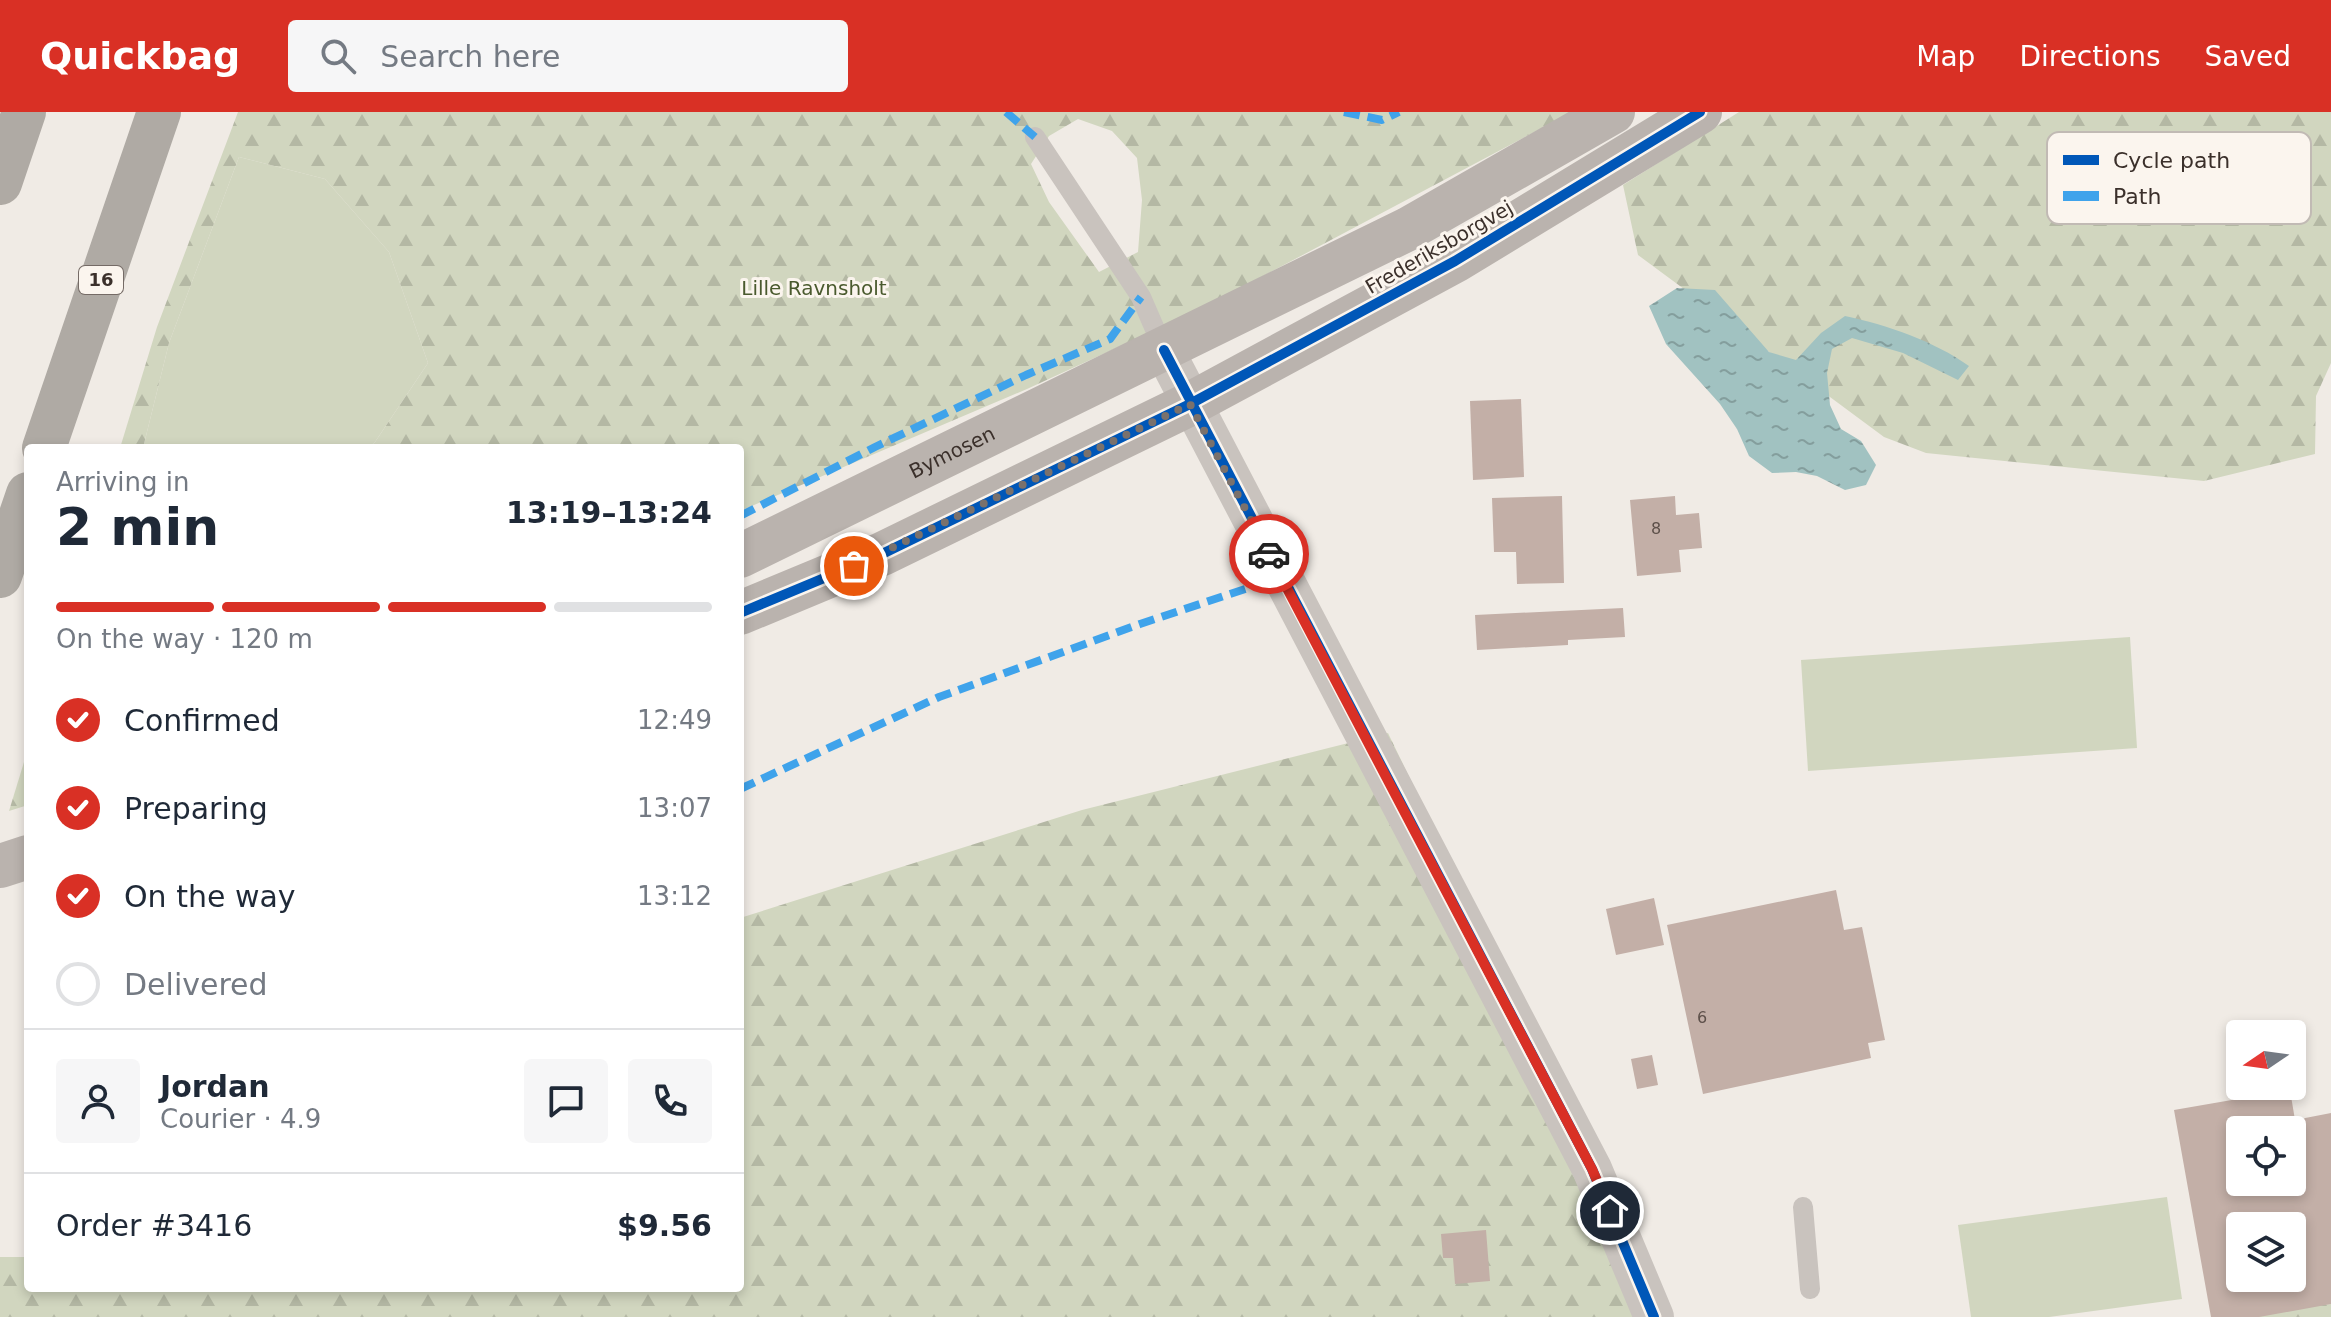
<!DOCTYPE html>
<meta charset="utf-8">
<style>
body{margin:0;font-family:"DejaVu Sans",sans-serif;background:#f6f6f7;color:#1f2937;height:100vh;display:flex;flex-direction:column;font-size:30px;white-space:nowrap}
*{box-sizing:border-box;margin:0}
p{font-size:26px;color:#747a83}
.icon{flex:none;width:44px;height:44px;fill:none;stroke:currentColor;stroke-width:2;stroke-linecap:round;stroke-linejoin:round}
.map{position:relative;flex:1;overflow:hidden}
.sheet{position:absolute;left:24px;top:332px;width:720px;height:848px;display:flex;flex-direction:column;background:#fff;border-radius:8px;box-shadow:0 4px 12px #0003}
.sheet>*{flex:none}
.needle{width:52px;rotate:257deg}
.fabs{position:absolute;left:2226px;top:908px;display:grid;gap:16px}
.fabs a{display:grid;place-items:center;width:80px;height:80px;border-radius:8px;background:#fff;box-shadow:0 4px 12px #0003;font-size:40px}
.pin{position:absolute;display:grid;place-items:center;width:68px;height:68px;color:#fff;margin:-34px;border:4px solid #fff;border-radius:50%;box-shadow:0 2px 8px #0007}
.courier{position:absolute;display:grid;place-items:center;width:80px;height:80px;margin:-40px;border:6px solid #d93025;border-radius:50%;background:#fff;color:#222;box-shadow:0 2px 10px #0007}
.headline em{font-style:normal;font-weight:600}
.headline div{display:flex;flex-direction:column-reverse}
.headline{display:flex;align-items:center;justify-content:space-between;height:136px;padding:0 32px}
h1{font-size:52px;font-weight:600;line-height:60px}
.bar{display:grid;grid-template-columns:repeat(4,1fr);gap:12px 8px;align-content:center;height:96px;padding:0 32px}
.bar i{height:10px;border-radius:6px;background:#e0e1e3}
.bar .on{background:#d93025}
.bar p{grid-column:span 4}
.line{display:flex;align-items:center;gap:20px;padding:0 32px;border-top:2px solid #e0e1e3}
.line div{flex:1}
.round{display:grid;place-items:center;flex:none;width:84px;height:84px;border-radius:8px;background:#f6f6f7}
ol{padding:0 32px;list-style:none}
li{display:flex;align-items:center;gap:24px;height:88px}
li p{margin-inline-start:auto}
li .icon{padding:8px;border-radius:50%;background:#d93025;color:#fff;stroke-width:4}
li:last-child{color:#747a83}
li i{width:44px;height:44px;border:4px solid #e0e1e3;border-radius:50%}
header{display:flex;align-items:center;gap:48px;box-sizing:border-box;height:112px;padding:0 40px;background:#d93025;color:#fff}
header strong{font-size:38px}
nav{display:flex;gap:44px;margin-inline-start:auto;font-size:28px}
.search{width:560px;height:72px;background:#f6f6f7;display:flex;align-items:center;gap:20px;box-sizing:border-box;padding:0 28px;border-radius:8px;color:#747a83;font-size:30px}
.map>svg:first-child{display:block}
.green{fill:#d1d6bf}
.forest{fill:url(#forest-firs);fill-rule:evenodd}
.water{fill:url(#water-ripples)}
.building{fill:#c3afa7;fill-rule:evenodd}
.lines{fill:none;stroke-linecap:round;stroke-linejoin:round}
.lane{stroke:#c9c3be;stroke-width:20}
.street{stroke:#c9c3be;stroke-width:40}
.secondary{stroke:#bab3ae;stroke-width:44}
.highway{stroke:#afaaa4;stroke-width:44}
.quiet{stroke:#3fa3eb;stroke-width:8;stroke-dasharray:16 8;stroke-linecap:butt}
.cycleway-casing{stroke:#fbf5ee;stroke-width:15}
.cycleway{stroke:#0057b8;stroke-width:10}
.done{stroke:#7a716c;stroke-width:8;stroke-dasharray:0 14.4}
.route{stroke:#d93025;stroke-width:10}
.labels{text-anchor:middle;stroke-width:6;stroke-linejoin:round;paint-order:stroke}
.number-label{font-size:16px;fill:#5d504a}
.shield{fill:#fbf5ee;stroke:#756b66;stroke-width:2}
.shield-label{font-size:18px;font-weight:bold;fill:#3b302b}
.street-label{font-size:20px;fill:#3b302b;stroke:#fbf5ee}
.park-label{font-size:20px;fill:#4a5a2e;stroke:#fbf5ee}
.key{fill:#fbf5ee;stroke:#c1bab4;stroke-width:2}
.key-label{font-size:22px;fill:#3b302b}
</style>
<header>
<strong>Quickbag</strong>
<div class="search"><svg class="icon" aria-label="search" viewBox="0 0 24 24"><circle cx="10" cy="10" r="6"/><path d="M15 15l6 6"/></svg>Search here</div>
<nav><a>Map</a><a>Directions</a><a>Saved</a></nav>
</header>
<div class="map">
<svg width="2331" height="1205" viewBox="0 0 2331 1205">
<defs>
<pattern id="forest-firs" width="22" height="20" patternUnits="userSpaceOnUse" patternTransform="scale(2)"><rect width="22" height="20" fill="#d1d6bf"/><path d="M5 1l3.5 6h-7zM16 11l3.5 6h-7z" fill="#b4b8a4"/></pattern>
<pattern id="water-ripples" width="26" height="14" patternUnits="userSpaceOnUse" patternTransform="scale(2)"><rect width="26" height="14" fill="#a1c2c1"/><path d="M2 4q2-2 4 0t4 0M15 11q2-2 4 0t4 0" fill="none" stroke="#849e9d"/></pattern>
</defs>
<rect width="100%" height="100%" fill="#f0ebe5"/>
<g class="green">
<polygon points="239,45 325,67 389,140 428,251 375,330 368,336 143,336 169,231"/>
<polygon points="2130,525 2137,636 1808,659 1801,548"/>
<polygon points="2167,1085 2182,1187 2049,1205 1971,1205 1958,1113"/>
</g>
<g class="forest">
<path d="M238 0H1572L1201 197 1027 277 740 399V336H368L375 330 428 251 389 140 325 67 239 45 169 231 143 336H120L157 215ZM1078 7 1112 19 1137 46 1142 88 1138 140 1099 160 1049 90 1031 52 1049 24Z"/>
<polygon points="1739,0 2331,0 2331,251 2316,284 2315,342 2204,369 1926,341 1884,325 1638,143 1623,73"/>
<polygon points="1388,621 1670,1205 0,1205 0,1145 28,1145 28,1176 740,1176 740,806 1082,698"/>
<polygon points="28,637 28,693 9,699"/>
<polygon points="2331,1192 2331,1205 2227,1205"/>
</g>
<path class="water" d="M1677 176 1715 178 1769 240 1796 248 1821 221 1845 204C1887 213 1934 229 1969 254L1958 268 1903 241 1852 226 1832 237 1827 261 1830 293 1841 317 1861 329 1876 353 1866 373 1845 378 1817 364 1796 360 1772 361 1749 344 1737 317 1720 292 1666 232 1649 194Z"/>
<g class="building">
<polygon points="1521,287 1524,365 1473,368 1470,289"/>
<polygon points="1562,384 1564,471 1517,472 1516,440 1494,440 1492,386"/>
<polygon points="1675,384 1676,403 1699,401 1702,436 1679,438 1681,460 1637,464 1630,388"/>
<polygon points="1623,496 1625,525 1568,528 1568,533 1477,538 1475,503"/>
<polygon points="1836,778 1844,818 1862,815 1885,928 1868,931 1871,946 1703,982 1667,813"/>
<polygon points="1654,786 1664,833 1616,843 1606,797"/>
<polygon points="1652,943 1658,973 1637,977 1631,947"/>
<path d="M2290 978 2295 1008 2331 1001V1192L2259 1205H2211L2174 998ZM2240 1018H2292V1070H2240ZM2240 1114H2292V1166H2240Z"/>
<polygon points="1486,1118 1490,1169 1455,1172 1453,1146 1443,1146 1441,1122"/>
</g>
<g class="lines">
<g class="lane">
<polyline points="1035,25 1141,185 1164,238"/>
<polyline points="1803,1095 1810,1177"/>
</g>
<polyline class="street" points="1164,238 1592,1057 1654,1205"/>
<g class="secondary">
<path id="s1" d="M740 444 1408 117 1613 0"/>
<polyline points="740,501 882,442 1190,292 1455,149 1700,0"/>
<polyline points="0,754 28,745"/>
</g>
<g class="highway">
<polyline points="0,71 24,0"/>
<polyline points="44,336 159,0"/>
<polyline points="0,464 28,382"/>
</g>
<g class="quiet">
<polyline points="1006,0 1035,25"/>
<polyline points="1344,0 1382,8 1399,0"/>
<polyline points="740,404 875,335 1026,263 1110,227 1141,185"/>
<polyline points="740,677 939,585 1140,512 1281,465"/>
</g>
<g class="cycleway-casing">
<g id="cycleway">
<polyline points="1164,238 1592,1057 1654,1205"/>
<polyline points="740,501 882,442 1190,292 1455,149 1700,0"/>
</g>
</g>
<use href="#cycleway" class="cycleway"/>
</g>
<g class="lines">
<polyline class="done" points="854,454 1190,292 1269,442"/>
<polyline class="route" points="1269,442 1592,1057 1610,1099"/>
</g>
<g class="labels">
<g class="number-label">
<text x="1656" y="422">8</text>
<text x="1702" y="911">6</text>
</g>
<rect class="shield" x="79" y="154" width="44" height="28" rx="6"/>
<g class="shield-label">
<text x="101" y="174">16</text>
</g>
<g class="street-label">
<text transform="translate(1439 135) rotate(-30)" y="7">Frederiksborgvej</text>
<text dy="7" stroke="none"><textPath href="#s1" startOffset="236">Bymosen</textPath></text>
</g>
<g class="park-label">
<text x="814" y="183">Lille Ravnsholt</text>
</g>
</g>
<rect x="2047" y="20" width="264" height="92" rx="12" class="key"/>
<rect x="2063" y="43" width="36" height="10" fill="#0057b8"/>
<rect x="2063" y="79" width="36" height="10" fill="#3fa3eb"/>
<g class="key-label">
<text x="2113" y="56">Cycle path</text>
<text x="2113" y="92">Path</text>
</g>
</svg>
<div class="fabs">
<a><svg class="needle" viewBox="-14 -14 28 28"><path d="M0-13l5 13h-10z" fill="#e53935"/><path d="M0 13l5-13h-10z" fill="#747a83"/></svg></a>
<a><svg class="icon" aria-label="locate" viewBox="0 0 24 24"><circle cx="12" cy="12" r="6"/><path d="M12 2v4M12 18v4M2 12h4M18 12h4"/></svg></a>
<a><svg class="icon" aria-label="layers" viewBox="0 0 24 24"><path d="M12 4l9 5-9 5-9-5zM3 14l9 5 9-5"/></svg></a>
</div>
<div class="pin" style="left:854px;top:454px;background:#ea580c"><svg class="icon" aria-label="bag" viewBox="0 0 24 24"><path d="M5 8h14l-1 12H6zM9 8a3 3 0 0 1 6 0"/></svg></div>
<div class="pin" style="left:1610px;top:1099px;background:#1f2937"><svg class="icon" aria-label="home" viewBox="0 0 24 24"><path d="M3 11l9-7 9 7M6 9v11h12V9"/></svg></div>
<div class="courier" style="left:1269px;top:442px"><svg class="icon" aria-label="car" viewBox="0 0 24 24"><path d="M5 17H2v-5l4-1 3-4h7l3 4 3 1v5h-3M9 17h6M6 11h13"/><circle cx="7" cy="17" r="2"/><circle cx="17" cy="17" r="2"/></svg></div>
<section class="sheet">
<div class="headline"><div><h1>2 min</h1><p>Arriving in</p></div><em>13:19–13:24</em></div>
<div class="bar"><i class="on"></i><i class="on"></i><i class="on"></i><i></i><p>On the way · 120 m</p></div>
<ol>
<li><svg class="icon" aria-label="check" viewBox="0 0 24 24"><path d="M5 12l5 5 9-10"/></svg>Confirmed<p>12:49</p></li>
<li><svg class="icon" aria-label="check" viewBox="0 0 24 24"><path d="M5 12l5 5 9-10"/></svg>Preparing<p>13:07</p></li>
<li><svg class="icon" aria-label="check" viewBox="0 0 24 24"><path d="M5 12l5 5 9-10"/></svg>On the way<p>13:12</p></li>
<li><i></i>Delivered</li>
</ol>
<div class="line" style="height:144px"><a class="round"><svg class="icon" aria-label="person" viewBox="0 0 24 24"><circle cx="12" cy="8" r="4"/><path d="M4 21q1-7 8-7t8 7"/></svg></a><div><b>Jordan</b><p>Courier · 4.9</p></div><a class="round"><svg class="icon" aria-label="chat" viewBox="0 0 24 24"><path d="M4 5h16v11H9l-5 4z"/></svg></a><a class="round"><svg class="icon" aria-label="phone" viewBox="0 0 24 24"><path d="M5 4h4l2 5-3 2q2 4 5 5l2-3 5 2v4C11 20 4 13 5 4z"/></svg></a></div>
<div class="line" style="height:104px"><div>Order #3416</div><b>$9.56</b></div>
</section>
</div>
